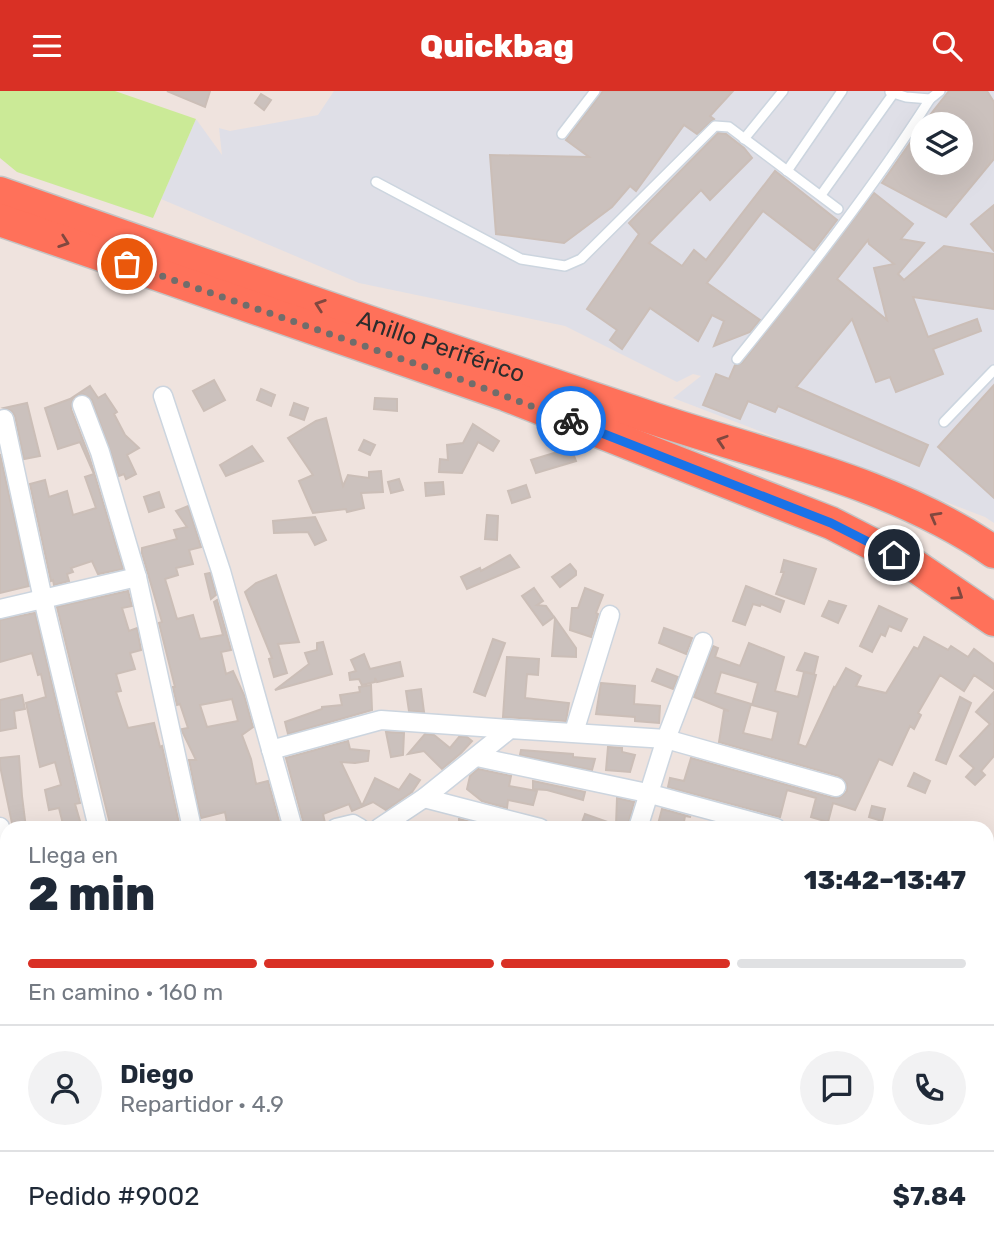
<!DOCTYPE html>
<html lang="es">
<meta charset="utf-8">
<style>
body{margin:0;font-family:Rubik,sans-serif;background:#f2f2f3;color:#1f2937;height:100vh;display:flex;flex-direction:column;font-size:26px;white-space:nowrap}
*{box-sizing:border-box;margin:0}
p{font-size:23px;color:#747a83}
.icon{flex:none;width:38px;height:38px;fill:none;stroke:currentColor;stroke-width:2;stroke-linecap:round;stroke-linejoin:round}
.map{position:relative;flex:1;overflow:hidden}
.panel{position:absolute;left:0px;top:730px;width:994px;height:436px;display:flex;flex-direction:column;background:#fff;border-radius:21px 21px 0 0;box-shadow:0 7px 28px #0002}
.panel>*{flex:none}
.tools{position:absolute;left:910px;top:21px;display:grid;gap:14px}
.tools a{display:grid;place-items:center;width:63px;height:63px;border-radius:50%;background:#fff;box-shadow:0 7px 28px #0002;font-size:35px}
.pin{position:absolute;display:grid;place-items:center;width:60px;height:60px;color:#fff;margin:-30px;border:4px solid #fff;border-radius:50%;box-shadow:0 2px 7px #0007}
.courier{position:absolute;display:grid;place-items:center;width:70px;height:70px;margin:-35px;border:5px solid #1a73e8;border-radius:50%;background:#fff;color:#222;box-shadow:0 2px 9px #0007}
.overview em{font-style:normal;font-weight:800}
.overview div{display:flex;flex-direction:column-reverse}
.overview{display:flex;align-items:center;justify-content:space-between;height:119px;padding:0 28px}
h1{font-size:46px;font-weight:800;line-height:52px}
.bar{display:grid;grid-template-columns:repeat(4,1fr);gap:10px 7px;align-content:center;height:84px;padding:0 28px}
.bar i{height:9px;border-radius:5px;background:#e0e1e3}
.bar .active{background:#d93025}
.bar p{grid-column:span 4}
.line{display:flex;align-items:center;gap:18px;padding:0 28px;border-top:2px solid #e0e1e3}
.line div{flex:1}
.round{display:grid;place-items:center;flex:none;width:74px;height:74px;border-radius:37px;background:#f2f2f3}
header{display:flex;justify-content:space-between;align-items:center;height:91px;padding:0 28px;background:#d93025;color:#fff;font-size:32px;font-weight:800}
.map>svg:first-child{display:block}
.industrial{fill:#dfdfe7;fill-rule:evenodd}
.education{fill:#f2dbcd}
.green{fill:#cbea97}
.pitch{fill:#e5f292}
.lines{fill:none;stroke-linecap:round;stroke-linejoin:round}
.stream{stroke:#69f9f5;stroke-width:4.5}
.building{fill:#cbc1bd;stroke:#cbbeb7;stroke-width:2;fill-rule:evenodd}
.lane-casing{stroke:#ccd5df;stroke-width:12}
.street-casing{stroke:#ccd5df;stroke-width:21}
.highway-casing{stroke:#c4c4c4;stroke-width:35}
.lane{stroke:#fff;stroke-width:9}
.street{stroke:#fff;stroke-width:18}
.highway{stroke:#ff715a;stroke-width:32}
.oneway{stroke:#81483f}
.done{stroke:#716d6b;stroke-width:7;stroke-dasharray:0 12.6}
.route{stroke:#1a73e8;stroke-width:9}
.labels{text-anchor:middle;stroke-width:5;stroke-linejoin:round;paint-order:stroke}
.street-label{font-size:24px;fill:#2d2d2d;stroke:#fff}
</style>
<header><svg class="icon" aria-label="menu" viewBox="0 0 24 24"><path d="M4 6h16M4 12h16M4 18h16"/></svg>Quickbag<svg class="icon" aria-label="search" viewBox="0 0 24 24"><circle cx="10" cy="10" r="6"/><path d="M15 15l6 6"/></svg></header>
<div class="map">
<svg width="994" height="1165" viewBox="0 0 994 1165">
<rect width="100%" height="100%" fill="#efe3de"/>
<path class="industrial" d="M334 0H994V432L985 426 673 307 701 285 693 283 677 291 565 235 359 192 161 108 196 28 222 64 219 37 230 40 318 24ZM922 33H961V72H922Z"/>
<polygon class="education" points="75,1159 75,1158 144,1159 142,1165 77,1165"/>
<polygon class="green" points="0,0 115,0 196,28 153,127 17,81 0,67"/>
<polygon class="pitch" points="7,1104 7,1158 61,1159 63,1165 0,1165 0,1106"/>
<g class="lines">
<g class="stream">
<polyline points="987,994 994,994"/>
<polyline points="973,1165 986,1161 994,1163"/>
</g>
</g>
<g class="building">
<polygon points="167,0 210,0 205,16"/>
<polygon points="603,0 733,0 710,25 714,28 697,43 684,34 636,100 630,95 612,116 564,152 496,143 490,64 589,66 566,49"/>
<polygon points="949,0 987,0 994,11 994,68 946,126 882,92 922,35 922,72 961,72 961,33 923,33"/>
<polygon points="261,3 271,9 264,19 255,12"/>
<polygon points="718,42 726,43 744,57 752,67 710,109 701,99 649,152 682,175 694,159 706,169 775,80 837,129 814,159 763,120 707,192 760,229 750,241 714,255 724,230 712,224 698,250 650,217 622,258 610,249 617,239 587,218 639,143 629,132"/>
<path d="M874 102 913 133 901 148 924 152 898 183 904 189 944 155 994 163V218L913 206 928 246 977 228 981 240 933 258 943 283 896 301 890 286 876 291 852 228 796 296 928 354 919 375 778 315 775 321 748 310 740 328 703 314 716 283 729 288 735 274 742 272ZM868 149 869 153 894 173 874 177 887 229 837 188Z"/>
<polygon points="994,114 994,160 971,133"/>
<polygon points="214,289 225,309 204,320 193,300"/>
<polygon points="994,294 994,407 938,356"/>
<polygon points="90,295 98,307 105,303 117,321 114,323 125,344 139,357 127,364 136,383 126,388 124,383 119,385 92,309 83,303 73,307 71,318 89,365 123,478 98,483 92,470 71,477 73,481 67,483 69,490 54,494 53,489 51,490 30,393 45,389 49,406 67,400 73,424 96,417 85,386 94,383 80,351 58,358 45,317 70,308"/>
<polygon points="261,298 275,304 271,315 257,309"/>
<polygon points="375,307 397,308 397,320 374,318"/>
<polygon points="27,312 40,365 24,368 15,325 12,320 4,317"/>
<polygon points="294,312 308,317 304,329 290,324"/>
<polygon points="326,327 343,395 348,384 369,387 369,381 381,380 383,401 361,402 364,417 347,421 346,418 313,422 299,390 313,384 288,347 316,330"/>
<polygon points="473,333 499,350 493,360 478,351 462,382 439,381 440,368 448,369 447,354 463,352"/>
<polygon points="364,349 375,354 370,364 359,359"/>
<polygon points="252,355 263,370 226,385 220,374"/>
<polygon points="571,357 576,370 536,382 531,369"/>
<polygon points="0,363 29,495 0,502"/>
<polygon points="399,388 403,399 391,402 388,391"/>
<polygon points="443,391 444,403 426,405 425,392"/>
<polygon points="526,394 530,406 512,412 508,400"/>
<polygon points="159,401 164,416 149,421 144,406"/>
<path d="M188 415 201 456 189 459 193 473 176 477 178 484 165 488 169 501 177 528 193 524 200 548 223 544 214 511 217 509 231 559 221 561 226 583 233 580 244 604 253 636 242 644 251 668 256 693 268 690 280 734 228 737 225 721 201 727 189 669H196L182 640V638L188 637 180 613 177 614 173 596H175L159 532 162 531 142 462V457L177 448 174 439 187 436 176 420ZM232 608 238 630 207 636 200 614Z"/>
<polygon points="487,424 498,425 497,449 485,448"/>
<polygon points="315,426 326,449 315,454 308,441 274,442 273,430"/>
<polygon points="510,464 519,476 467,498 461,486 480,477 481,480"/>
<polygon points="784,469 816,478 804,513 776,503 784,481 781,481"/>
<polygon points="570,473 576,480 576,484 560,496 552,486"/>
<polygon points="210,482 216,504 211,508 205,483"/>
<polygon points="276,484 299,551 278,553 287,582 274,586 269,568 272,567 245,501 256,492"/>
<polygon points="746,495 784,510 780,521 761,513 760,515 753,513 745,534 733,530"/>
<polygon points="534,497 543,510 537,514 546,515 554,526 543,534 522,505"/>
<polygon points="585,497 603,504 596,522 598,523 591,546 570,539 572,517 578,517"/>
<polygon points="128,500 132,515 122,517 129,540 137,537 141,559 130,562 135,578 116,583 121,600 116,601 128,637 154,632 160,656 162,655 180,737 111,737 57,516"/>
<polygon points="829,510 846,515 838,532 822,525"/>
<polygon points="879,515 907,528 901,540 889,535 885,545 881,543 872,561 860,555"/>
<polygon points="35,522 80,712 75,713 82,737 64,737 59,717 49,719 45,699 61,694 55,671 40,676 26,612 46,606 41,583 38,584 32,562 0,571 0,529"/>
<polygon points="555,527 576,557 576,566 552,565"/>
<polygon points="664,537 692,547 686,563 659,552"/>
<path d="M924 546 948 559 951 555 968 566 974 558 994 573V598L974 584 964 600 940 584 918 622 921 624 914 638 910 635 892 674 879 668 855 719 833 712 828 731 811 726 816 707 787 699 780 726 668 696 670 687 684 690 691 667 833 707H839L847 700V693L839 685 719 651 724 619 729 620 694 606 713 555 718 557 715 566 740 575 749 552 784 566 775 600 798 606 804 581 816 584 798 653 806 656 834 596 835 597 846 577 861 585 856 595 886 602 914 556 918 558ZM721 581 758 592 752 614 778 621 772 649 743 642 751 613 715 602Z"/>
<polygon points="493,548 505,552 485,605 474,601"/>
<polygon points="323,551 332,583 275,599 309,573 305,562 317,559 317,552"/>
<polygon points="805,562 818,566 814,583 797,579"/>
<polygon points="364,563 370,578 400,571 403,585 377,591 375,587 375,591 362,594 359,588 350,589 349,582 356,580 351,569"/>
<polygon points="507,566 539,568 538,584 527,583 525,607 569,612 566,630 503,626"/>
<polygon points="657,578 678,586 673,598 652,590"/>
<polygon points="601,592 635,595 634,613 660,615 659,632 635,630 635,626 596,623"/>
<polygon points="371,594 372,619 288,643 285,631 322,618 322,616 342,614 340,604 360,601 359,596"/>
<polygon points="421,598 424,621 409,620 406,600"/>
<polygon points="994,601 994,665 981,680 985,684 975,694 966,686 974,677 960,665 990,633 976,621"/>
<polygon points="22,604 25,618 14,620 16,637 0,640 0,609"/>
<polygon points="960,606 971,612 946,673 936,669"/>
<polygon points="386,641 404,642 403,664 391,666"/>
<polygon points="425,643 434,644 450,657 459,646 467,646 472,650 461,662 442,678 424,660 408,663"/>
<polygon points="348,650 350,658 369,660 368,670 355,672 341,671 362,715 375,687 399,699 410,683 420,689 412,701 386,719 373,711 352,720 349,713 323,723 325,732 305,737 286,667"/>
<polygon points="608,656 622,657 622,661 635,664 630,681 606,679"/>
<polygon points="521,659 573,663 573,666 595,668 592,679 520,664"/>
<polygon points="19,665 22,705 26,737 13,737 0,675 0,667"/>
<polygon points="478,678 511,685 509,695 537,700 533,714 508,709 507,717 482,710 467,698 470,685"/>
<polygon points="914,682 930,690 925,702 908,695"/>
<polygon points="533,690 585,701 583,709 547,699 533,698"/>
<polygon points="617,707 634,711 627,737 588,737 581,734 585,723 616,734"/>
<polygon points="872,715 885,718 882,730 869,726"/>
<polygon points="662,718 691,726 685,725 683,736 670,733 669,737 657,737"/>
<polygon points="459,728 494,737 459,737"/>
</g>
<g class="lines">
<g class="lane-casing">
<g id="lane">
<polyline points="890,1 906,6 930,8 940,0"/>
<polyline points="562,43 595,0"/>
<polyline points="744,48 783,0"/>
<polyline points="787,80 842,0"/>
<polyline points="376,91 521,168 565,175 581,168 715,35 729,36 838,118"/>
<polyline points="821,104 893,3"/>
<path d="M737 268C805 184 872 99 930 8"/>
<polyline points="944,331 994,279"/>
</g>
</g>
<g class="street-casing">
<g id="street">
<polyline points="163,305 221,480 293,737"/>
<polyline points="82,314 100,361 137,486 192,737"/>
<polyline points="4,328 43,508 98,737"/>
<polyline points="0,518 137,486"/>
<polyline points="574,641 610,524"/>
<polyline points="271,659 381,629 510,638"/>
<polyline points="477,666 647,702 776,737"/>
<polyline points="424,707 540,737"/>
<polyline points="0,736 7,768"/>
<polyline points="336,737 353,733 360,737"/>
<polyline points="379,737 424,707 510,638 666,648 836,696"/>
<polyline points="638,737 666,648 703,551"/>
<polyline points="0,815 7,814"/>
<polyline points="0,1088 7,1086"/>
<polyline points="353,1158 373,1165"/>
<polyline points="556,1158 576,1165"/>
<polyline points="730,1158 751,1165"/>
<polyline points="153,1160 171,1165"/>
<polyline points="509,1165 511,1158"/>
</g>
</g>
<g class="highway-casing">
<g id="highway">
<path id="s1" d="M0 102C216 178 432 254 649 326 764 365 893 391 994 461"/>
<polyline points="0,129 506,304 831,432 915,475 994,529"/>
</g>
</g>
<use href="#lane" class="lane"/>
<use href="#street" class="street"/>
<use href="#highway" class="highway"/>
</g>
<defs><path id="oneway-chevron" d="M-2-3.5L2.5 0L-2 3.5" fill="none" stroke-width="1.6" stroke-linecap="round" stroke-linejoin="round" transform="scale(1.75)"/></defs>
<g class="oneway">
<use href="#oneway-chevron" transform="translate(64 151) rotate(19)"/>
<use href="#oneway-chevron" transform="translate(320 214) rotate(-161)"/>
<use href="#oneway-chevron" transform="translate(722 350) rotate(-162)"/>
<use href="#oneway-chevron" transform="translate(935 426) rotate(-151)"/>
<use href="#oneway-chevron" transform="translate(958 504) rotate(34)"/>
</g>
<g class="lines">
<polyline class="done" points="127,173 457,287 571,330"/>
<polyline class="route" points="571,330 831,432 894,464"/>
</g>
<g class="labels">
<g class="street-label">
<text dy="8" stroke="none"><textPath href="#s1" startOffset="467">Anillo Periférico</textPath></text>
</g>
</g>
</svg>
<div class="tools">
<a><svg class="icon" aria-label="layers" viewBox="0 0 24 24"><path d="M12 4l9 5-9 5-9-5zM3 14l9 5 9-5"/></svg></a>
</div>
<div class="pin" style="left:127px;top:173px;background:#ea580c"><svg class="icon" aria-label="bag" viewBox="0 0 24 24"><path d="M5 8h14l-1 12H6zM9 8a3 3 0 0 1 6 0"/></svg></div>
<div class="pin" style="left:894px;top:464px;background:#1f2937"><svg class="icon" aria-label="home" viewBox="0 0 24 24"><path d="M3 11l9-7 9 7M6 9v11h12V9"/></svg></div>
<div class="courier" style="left:571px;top:330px"><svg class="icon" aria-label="bike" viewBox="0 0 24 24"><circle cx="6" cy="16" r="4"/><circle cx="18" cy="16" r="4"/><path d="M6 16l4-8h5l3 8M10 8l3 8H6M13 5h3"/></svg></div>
<section class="panel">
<div class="overview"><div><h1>2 min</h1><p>Llega en</p></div><em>13:42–13:47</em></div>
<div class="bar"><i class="active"></i><i class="active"></i><i class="active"></i><i></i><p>En camino · 160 m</p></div>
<div class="line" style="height:126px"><a class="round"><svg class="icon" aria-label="person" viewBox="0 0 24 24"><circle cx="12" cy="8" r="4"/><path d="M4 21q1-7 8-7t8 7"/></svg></a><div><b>Diego</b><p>Repartidor · 4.9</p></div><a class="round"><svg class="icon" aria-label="chat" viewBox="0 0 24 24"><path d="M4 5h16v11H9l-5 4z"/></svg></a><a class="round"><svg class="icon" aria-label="phone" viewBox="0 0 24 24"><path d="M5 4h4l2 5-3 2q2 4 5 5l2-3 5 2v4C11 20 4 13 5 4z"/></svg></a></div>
<div class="line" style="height:91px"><div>Pedido #9002</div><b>$7.84</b></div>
</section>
</div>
